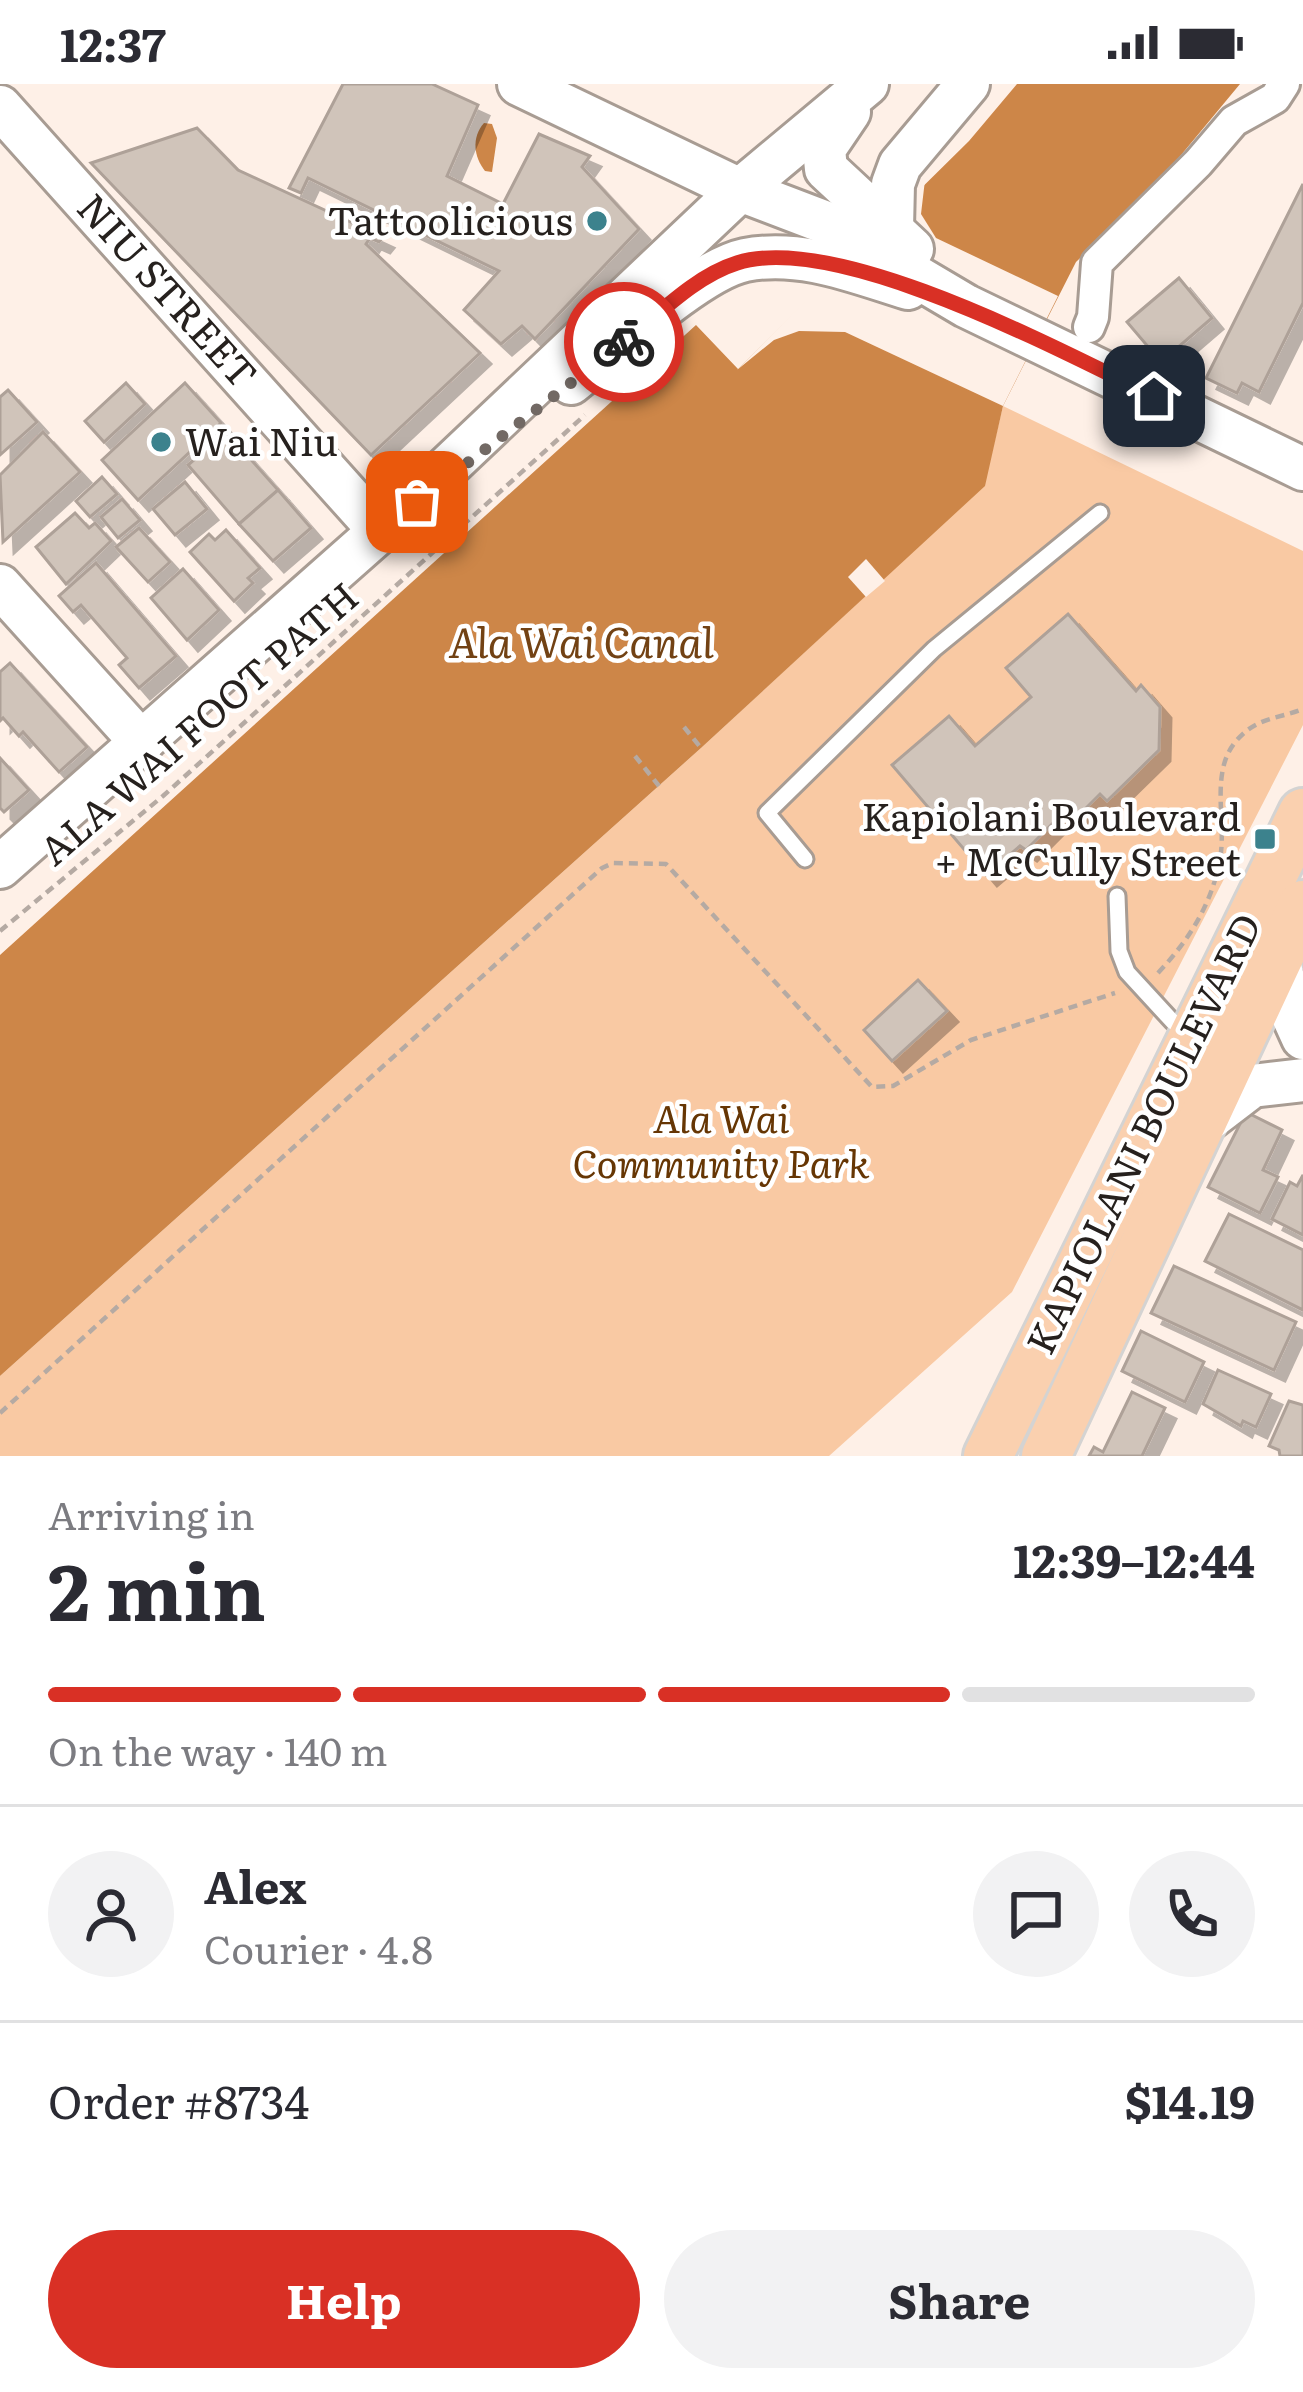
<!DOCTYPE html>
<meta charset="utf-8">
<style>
body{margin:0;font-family:Literata,serif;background:#f2f2f3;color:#2b2b33;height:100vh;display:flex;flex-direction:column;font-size:45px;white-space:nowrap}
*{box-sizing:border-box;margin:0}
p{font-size:39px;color:#7c7c81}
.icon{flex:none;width:66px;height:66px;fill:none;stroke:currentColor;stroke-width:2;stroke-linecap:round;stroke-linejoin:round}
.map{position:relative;height:1372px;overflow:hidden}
.drawer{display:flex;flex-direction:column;background:#fff;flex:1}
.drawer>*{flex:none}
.pin{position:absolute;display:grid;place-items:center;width:102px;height:102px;color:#fff;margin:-51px;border-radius:24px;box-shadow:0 6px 18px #0006}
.courier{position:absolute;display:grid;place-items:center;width:120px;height:120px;margin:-60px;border:9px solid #d93025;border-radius:50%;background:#fff;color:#222;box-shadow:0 3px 15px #0007}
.summary em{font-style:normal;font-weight:700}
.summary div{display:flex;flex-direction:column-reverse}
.summary{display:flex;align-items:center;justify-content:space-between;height:204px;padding:0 48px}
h1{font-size:78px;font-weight:700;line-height:90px}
.bar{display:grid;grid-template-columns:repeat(4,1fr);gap:18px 12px;align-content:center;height:144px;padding:0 48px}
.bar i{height:15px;border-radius:9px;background:#e1e1e2}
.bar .on{background:#d93025}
.bar p{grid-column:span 4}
.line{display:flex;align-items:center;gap:30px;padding:0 48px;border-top:3px solid #e1e1e2}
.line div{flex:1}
.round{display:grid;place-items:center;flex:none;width:126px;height:126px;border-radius:63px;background:#f2f2f3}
.button{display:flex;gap:24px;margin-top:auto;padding:24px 48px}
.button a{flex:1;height:138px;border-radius:72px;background:#d93025;color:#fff;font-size:48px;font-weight:700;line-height:138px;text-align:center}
.button a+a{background:#f2f2f3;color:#2b2b33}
.status{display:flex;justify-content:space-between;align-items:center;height:84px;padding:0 60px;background:#fff;direction:ltr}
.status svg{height:33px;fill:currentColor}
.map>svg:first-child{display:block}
.park{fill:#f9c9a3}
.water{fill:#cd8648}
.pier{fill:#fef0e7}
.building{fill:#d0c4ba;stroke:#aea198;stroke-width:3;filter:url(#shadow)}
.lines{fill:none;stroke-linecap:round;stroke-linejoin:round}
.lane-casing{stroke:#a89c93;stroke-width:21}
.street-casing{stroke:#a89c93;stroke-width:36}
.secondary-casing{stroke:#a89c93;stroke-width:48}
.primary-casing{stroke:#d4d3d2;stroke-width:54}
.path{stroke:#b5aaa3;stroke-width:4.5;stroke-dasharray:9 6;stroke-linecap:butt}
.lane{stroke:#fff;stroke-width:15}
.street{stroke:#fff;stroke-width:30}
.secondary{stroke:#fff;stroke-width:42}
.primary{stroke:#fad0af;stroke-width:48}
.done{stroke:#726964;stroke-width:12;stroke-dasharray:0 21.6}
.route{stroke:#d93025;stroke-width:15}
.poi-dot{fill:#3c828d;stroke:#fff;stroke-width:4.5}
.labels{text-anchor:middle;stroke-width:9;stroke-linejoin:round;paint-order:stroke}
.poi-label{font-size:39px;fill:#26211e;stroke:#fff;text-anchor:end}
.street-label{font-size:39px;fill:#26211e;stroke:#fff}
.park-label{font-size:39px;font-style:italic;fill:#663604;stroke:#fff}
.water-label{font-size:42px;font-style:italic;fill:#724214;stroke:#fff}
</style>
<div class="status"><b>12:37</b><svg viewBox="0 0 49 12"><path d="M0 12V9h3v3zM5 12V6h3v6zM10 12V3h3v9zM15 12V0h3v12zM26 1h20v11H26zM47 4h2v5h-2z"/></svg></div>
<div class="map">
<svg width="1303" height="1372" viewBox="0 0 1303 1372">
<defs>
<filter id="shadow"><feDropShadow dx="11" dy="11" stdDeviation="0" flood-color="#0004"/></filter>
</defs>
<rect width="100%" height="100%" fill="#fef0e7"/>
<polygon class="park" points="1003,322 1303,467 1303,641 1012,1208 829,1372 0,1372 0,1292 701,664 984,402"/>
<g class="water">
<polygon points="1017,0 1240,0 1157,100 1076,178 1003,322 985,402 701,664 0,1292 0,871 696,241 738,285 969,57"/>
<path d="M484 39 492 40 497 54 492 88 485 87C474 73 471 54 484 39Z"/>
</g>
<g class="pier">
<polygon points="925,96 921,130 936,154 1058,212 1003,322 845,248 799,247 774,256 737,286"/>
<polygon points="866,475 885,497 866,513 848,493"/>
</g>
<g class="building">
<polygon points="343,0 432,0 478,21 447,92 503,120 539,50 590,72 582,83 639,145 535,255 522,242 501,260 464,226 499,187 308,94 301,109 289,104"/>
<polygon points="197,44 238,86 383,153 379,158 370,154 366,160 480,269 371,371 91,79"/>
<polygon points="1303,100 1303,219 1259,308 1242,299 1237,309 1206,294"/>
<polygon points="1179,194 1212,234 1161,278 1127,238"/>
<polygon points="126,299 145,320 104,358 85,337"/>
<polygon points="185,299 221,339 138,416 102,376"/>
<polygon points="8,306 37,338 0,371 0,313"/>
<polygon points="222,343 278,406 239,440 188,381 202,369 198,364"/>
<polygon points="43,348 80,388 3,458 0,391"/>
<polygon points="102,393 117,410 90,433 76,417"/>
<polygon points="185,398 207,425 175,451 153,425"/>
<polygon points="278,406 311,444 273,477 239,440"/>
<polygon points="122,415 140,436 118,454 101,433"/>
<polygon points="75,429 89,444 95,439 111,457 66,500 36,463"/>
<polygon points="139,444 170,478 148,498 116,463"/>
<polygon points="226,446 260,484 248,494 253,499 234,517 190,468 209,450 215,456"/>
<polygon points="96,479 176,572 139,604 119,581 127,574 81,521 73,528 59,512"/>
<polygon points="183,485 219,526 187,556 151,514"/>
<polygon points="1068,530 1136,607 1141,601 1160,623 1159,666 1107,717 1100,710 1073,737 1064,728 1026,766 1020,762 986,791 892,681 949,632 975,662 1031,613 1006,584"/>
<polygon points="10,579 87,663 59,688 23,648 19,652 3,634 0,637 0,588"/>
<polygon points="0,674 29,706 4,728 0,724"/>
<polygon points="918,896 947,927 892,977 864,946"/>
<polygon points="1246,1028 1282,1046 1263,1086 1278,1093 1260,1129 1208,1103"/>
<polygon points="1303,1091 1303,1151 1272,1135 1290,1098 1297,1102"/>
<polygon points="1229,1130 1303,1166 1303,1226 1205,1177"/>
<polygon points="1174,1182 1296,1238 1274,1286 1151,1229"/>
<polygon points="1141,1247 1204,1278 1185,1318 1122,1287"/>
<polygon points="1218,1286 1271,1310 1256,1343 1243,1337 1241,1342 1203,1320"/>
<polygon points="1132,1308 1165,1324 1142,1372 1089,1372 1094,1363 1103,1368"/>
<polygon points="1289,1317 1303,1321 1303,1372 1280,1372 1279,1366 1269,1362"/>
</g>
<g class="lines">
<g class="lane-casing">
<g id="lane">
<polyline points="805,775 767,729 934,565 1100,429"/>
<polyline points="1117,812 1119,867 1127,888 1173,938 1193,944"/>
</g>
</g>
<g class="street-casing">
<polyline id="street" points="1089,243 1093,233 1097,179 1198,79 1234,37 1275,14 1284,0"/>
</g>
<g class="secondary-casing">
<g id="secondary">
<polyline points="519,0 740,106 824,138 966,222 1303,385"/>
<polyline points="0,23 380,447"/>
<polyline points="849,28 824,65 826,85 912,165"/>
<polyline points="892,144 893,100 900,81 968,0"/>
<path d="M571 299C612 267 697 186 745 176 801 165 856 188 908 204"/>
<polyline points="0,502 142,659"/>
<polyline points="0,783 380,447 740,106 867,0"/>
<polyline points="1278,875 1293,932 1303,954"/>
<polyline points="1201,1041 1252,1002 1303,996"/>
</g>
</g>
<g class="primary-casing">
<g id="primary">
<polyline points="988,1372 1303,729"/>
<polyline points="1046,1372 1303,821"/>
</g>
</g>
<g class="path">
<polyline points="684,643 701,664"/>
<polyline points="635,672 659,702"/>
<polyline points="0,847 163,712 585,331"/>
<path d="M1158 889C1189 856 1212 820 1220 775 1227 737 1209 687 1237 656 1257 633 1278 635 1303 625"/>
<polyline points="0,1329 602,784 613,779 666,780 872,1003 893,1002 971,956 1115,909"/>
</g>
<use href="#lane" class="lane"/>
<use href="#street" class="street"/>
<use href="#secondary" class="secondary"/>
<use href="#primary" class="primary"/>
</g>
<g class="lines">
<polyline class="done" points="417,418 624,258"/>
<path class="route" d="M624 258C658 231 695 192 737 179 837 147 1061 267 1154 312"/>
</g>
<g class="poi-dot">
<circle cx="597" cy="137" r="12"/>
<circle cx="161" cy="358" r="12"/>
<rect x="1253" y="743" width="24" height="24" rx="6"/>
</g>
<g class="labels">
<g class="poi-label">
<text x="573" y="151">Tattoolicious</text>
<text x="185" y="372" text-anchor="start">Wai Niu</text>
<text x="1241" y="747">Kapiolani Boulevard<tspan x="1241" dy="45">+ McCully Street</tspan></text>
</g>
<g class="street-label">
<text transform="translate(167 207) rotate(48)" y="14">NIU STREET</text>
<text transform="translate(199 640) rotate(-41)" y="14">ALA WAI FOOT PATH</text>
<text transform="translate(1144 1050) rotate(-64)" y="14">KAPIOLANI BOULEVARD</text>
</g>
<g class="park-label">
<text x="721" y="1049">Ala Wai<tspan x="721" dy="45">Community Park</tspan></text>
</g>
<g class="water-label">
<text x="581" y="574">Ala Wai Canal</text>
</g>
</g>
</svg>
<div class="pin" style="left:417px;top:418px;background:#ea580c"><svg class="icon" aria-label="bag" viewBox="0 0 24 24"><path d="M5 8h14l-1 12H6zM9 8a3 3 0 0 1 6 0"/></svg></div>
<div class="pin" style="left:1154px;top:312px;background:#1f2937"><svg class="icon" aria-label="home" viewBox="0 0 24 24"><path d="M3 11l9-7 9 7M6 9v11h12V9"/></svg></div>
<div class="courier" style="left:624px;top:258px"><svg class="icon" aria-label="bike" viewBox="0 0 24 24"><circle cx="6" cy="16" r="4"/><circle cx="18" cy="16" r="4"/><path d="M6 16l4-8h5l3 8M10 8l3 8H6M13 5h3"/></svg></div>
</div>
<section class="drawer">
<div class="summary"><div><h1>2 min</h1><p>Arriving in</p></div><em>12:39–12:44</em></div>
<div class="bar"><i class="on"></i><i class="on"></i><i class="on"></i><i></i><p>On the way · 140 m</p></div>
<div class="line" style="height:216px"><a class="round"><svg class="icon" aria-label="person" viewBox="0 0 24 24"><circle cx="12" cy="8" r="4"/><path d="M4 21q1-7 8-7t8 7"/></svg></a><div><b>Alex</b><p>Courier · 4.8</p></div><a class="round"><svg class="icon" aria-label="chat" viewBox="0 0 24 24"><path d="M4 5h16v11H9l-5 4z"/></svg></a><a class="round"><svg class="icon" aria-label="phone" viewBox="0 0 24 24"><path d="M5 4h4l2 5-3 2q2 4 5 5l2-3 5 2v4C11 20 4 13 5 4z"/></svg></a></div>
<div class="line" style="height:156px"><div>Order #8734</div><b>$14.19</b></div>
<div class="button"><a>Help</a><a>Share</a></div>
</section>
